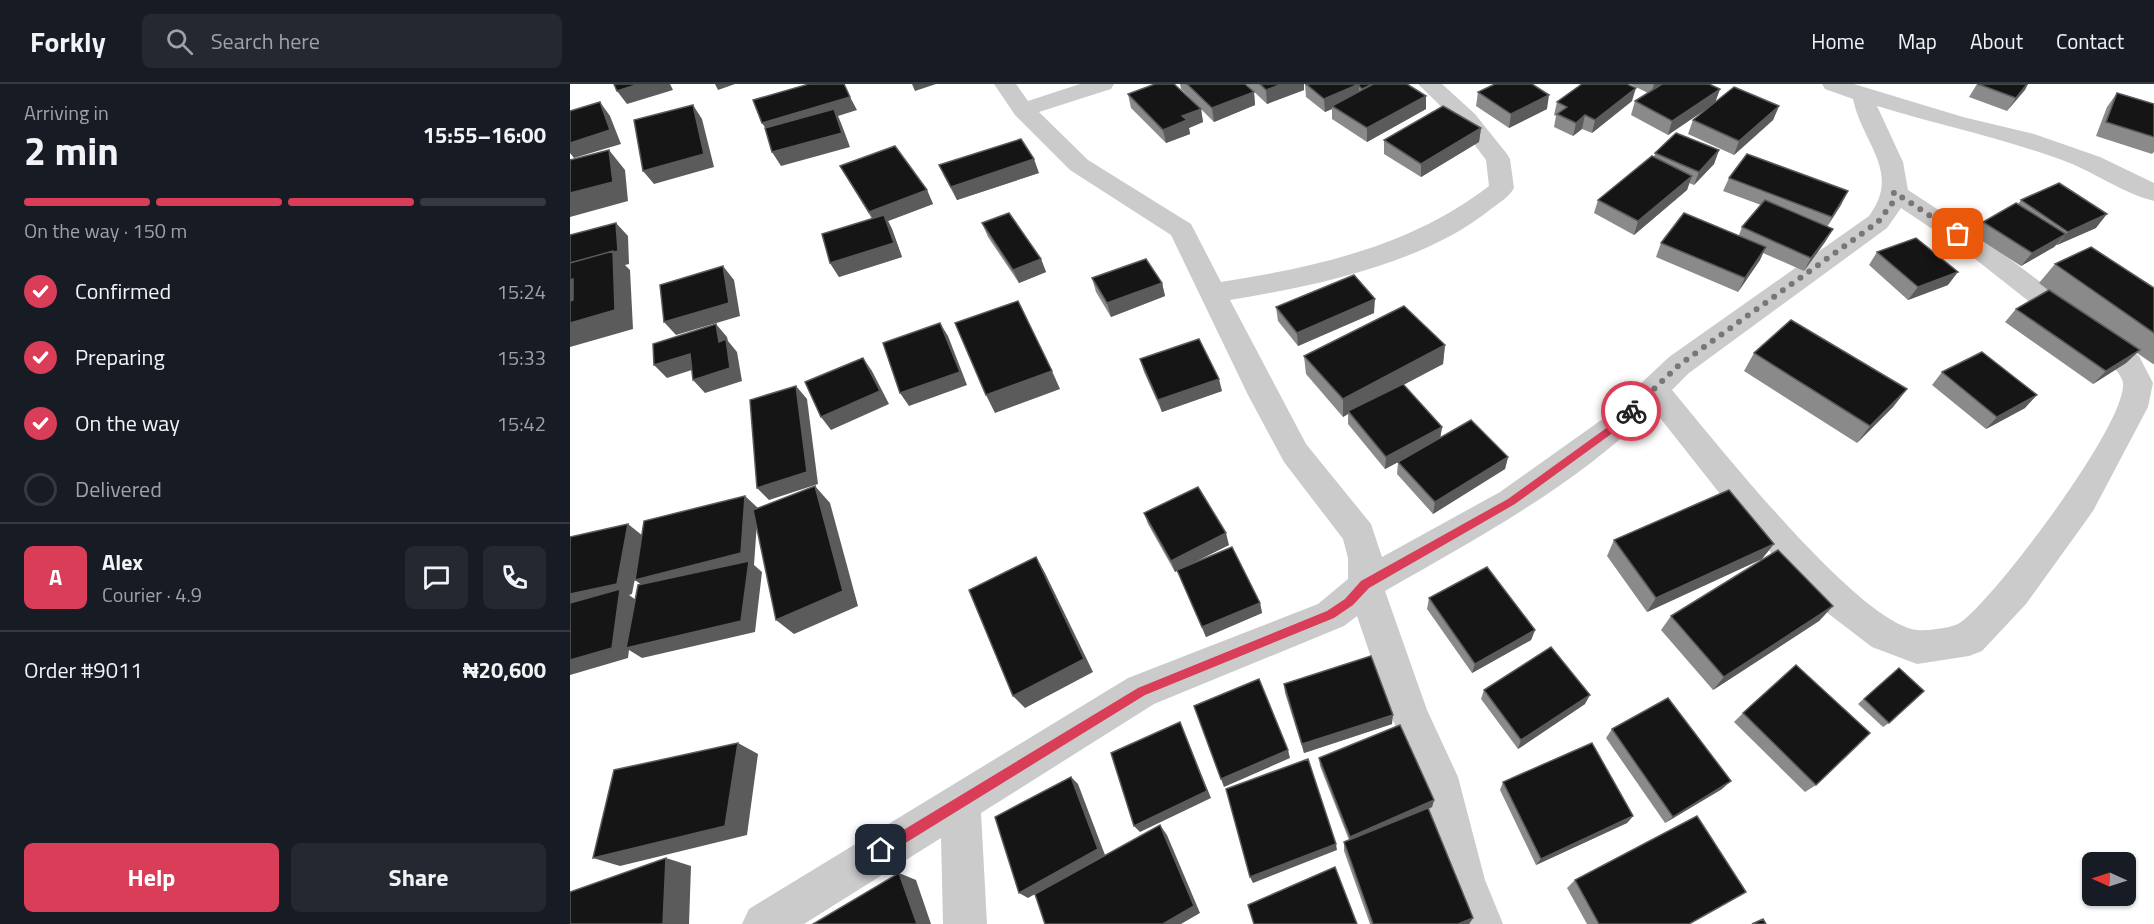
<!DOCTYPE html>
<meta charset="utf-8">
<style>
body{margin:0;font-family:"Titillium Web",sans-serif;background:#242831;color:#f1f3f6;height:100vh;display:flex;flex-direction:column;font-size:22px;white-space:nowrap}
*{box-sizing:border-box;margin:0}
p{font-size:20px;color:#9ea1a6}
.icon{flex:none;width:33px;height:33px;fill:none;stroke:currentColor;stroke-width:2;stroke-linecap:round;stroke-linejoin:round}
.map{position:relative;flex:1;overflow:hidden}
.side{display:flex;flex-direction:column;background:#171b24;width:570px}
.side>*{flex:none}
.needle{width:39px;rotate:273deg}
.fabs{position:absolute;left:1512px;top:768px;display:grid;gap:12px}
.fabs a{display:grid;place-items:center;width:54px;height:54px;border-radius:9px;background:#171b24;box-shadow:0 2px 4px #0004;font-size:30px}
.pin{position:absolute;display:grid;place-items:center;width:51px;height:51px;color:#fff;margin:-26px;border-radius:12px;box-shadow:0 3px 9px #0006}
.courier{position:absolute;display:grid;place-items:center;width:60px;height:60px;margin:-30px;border:4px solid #d93d58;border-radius:50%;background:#fff;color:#222;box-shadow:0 2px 8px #0007}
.summary em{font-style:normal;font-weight:700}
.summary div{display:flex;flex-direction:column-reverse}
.summary{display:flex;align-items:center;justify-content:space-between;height:102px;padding:0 24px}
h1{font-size:39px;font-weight:700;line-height:45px}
.bar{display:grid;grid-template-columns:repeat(4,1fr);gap:9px 6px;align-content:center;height:72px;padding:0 24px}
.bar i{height:8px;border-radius:4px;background:#363941}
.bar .selected{background:#d93d58}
.bar p{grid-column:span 4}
.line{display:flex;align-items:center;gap:15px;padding:0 24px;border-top:2px solid #363941}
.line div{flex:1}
.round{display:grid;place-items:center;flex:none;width:63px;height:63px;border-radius:9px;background:#242831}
ol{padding:0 24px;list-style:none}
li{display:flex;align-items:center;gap:18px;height:66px}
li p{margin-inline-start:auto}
li .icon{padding:6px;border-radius:50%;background:#d93d58;color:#fff;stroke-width:4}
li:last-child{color:#9ea1a6}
li i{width:33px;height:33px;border:3px solid #363941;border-radius:50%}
.primary-button{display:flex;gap:12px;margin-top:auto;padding:12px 24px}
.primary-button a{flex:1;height:69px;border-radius:9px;background:#d93d58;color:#fff;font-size:24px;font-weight:700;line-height:69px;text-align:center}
.primary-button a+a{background:#242831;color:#f1f3f6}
header{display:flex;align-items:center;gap:36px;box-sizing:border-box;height:84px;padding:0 30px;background:#171b24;border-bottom:2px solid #363941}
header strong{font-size:28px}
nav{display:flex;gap:33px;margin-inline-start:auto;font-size:21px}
.search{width:420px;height:54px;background:#242831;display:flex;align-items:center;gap:15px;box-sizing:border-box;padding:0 21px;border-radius:9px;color:#9ea1a6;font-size:22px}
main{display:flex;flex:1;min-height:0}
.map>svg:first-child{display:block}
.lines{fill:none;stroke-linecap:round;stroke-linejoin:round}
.minor{fill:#cbcbcb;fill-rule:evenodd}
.wall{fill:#8a8a8a}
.shaded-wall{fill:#5b5b5b}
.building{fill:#151515;stroke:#5b5b5b;stroke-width:1.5}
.route{fill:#d93d58}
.done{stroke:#777;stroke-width:6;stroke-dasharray:0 10.8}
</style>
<header>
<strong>Forkly</strong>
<div class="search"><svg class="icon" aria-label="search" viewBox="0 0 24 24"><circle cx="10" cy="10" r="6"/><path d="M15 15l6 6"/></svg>Search here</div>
<nav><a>Home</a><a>Map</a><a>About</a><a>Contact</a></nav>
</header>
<main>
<section class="side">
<div class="summary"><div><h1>2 min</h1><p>Arriving in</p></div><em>15:55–16:00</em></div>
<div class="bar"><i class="selected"></i><i class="selected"></i><i class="selected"></i><i></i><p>On the way · 150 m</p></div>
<ol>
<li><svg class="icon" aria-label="check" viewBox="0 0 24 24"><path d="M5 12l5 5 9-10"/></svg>Confirmed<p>15:24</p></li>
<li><svg class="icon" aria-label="check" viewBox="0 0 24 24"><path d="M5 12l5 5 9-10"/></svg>Preparing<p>15:33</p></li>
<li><svg class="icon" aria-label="check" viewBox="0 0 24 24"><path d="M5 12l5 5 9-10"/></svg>On the way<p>15:42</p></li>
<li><i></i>Delivered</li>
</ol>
<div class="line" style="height:108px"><b class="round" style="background:#d93d58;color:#fff">A</b><div><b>Alex</b><p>Courier · 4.9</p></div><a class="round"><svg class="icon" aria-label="chat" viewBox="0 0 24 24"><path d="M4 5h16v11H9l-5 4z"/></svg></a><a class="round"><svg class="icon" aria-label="phone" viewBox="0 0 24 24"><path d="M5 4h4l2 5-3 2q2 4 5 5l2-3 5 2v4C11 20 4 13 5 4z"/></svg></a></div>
<div class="line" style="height:78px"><div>Order #9011</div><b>₦20,600</b></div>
<div class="primary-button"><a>Help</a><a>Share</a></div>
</section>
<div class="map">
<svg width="1584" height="840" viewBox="0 0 1584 840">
<rect width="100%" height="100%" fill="#fff"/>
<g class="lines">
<path class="minor" d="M424 0H446L458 17 510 0H544L541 5 469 28 518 76 621 140 651 198C747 183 841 162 919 102L916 76 889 40 848 0H872L905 30 937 70 940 75 944 104C939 113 929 119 921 125 853 180 745 202 660 216L736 360 801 440 812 473 930 408 1034 334 1099 273 1299 132C1332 88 1292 59 1283 15L1255 5 1252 0H1284L1393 33 1464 50 1530 73 1584 99V117C1552 109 1523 87 1492 76 1432 54 1369 41 1307 22L1333 78 1338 106 1413 155 1569 272 1583 299 1578 323 1523 427 1456 520 1412 567 1399 572 1347 580 1302 563 1247 521 1158 420 1083 325C1005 402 909 453 815 507L857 626 888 693 915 796 933 840H889L873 796 849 695 821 632 787 532 774 542 584 620 411 729 417 840H373L371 754 234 840H172L179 825 558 594 748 520 778 495V474L773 455 714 378 678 311 601 151 500 86 445 31ZM1331 124 1395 167 1547 287C1549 290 1553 296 1553 299 1557 339 1426 513 1391 538 1384 544 1356 547 1347 546 1288 539 1144 356 1102 306L1119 289 1317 144Z"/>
</g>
<g class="wall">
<polygon points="610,0 675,0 684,8 685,21 644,38 631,25 633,38 619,44 620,50 596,59 561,24 558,10 630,24 611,5"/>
<polygon points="676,0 734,0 734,6 697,20"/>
<polygon points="735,0 837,0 856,12 856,25 797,58 762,35 762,25 755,28 736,13"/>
<polygon points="1060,0 1139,0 1150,5 1145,18 1209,22 1203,36 1164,71 1118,50 1123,36 1142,21 1098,51 1061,31 1065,17 1078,9"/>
<polygon points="1407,0 1458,0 1437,27 1399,13"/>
<polygon points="908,8 977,25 939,44 906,22"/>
<polygon points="1547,9 1584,20 1584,68 1582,70 1526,52 1537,23"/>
<polygon points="1062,17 1022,49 1012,45 1003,52 984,43 986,32 984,31 987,18"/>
<polygon points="911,44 909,58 851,93 814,70 814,56"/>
<polygon points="1149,66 1144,80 1124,101 1119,99 1117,106 1064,151 1024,129 1028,116 1084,74 1085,69"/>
<polygon points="369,81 469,89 387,116 375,94"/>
<polygon points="270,82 357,106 363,120 318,137 322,145 332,173 269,193 260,179 302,135"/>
<polygon points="1159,94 1278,107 1257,142 1263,145 1255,158 1234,187 1193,169 1190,176 1168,208 1086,173 1091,159 1169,151 1172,143 1191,121 1153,107"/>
<polygon points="1451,116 1526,144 1487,161 1486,161 1484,163 1451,182 1403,151 1413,138 1448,120"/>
<polygon points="412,139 471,175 476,188 449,199 418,153"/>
<polygon points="1307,168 1378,201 1338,216 1299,181"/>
<polygon points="1485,180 1584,204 1584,280 1583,280 1567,269 1556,279 1523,300 1435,238 1446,225 1478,206 1469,199"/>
<polygon points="522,194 592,199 595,212 541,233 526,208"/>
<polygon points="706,223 804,229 728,262 708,237"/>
<polygon points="875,261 873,280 833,301 872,343 870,353 938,373 935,385 863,430 827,390 828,378 815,385 778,340 778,330 773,333 736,290 734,272"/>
<polygon points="1184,269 1337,305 1323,323 1287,359 1174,287"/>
<polygon points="570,275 652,307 592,328 574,288"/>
<polygon points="1372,288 1455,324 1416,345 1362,301"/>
<polygon points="574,429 659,461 614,483 690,519 692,529 636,553 607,487 605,488 578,440"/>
<polygon points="1044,456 1192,475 1077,528 1037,472"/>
<polygon points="859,514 965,546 961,556 902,589 857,525"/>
<polygon points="1263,522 1249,537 1143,606 1091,546 1101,532"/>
<polygon points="1323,589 1319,639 1313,643 1288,620"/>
<polygon points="714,600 822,640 734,669 715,609"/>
<polygon points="914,606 1015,620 948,665 911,615"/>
<polygon points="1173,629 1246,701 1235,708 1164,638"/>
<polygon points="1042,645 1152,705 1095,739 1036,654"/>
<polygon points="749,674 864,716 862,723 859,725 903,834 899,840 800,840 774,767 774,758 779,756 750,682"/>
<polygon points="933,698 1063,732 1057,739 966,781 930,706"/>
<polygon points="1005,796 1119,840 1017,840 997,804"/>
</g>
<g class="shaded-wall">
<polygon points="69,0 100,0 103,6 57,20 47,7"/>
<polygon points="145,0 165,0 148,6"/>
<polygon points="342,0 366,0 345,7"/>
<polygon points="712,0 734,0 734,6 697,20 696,6"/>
<polygon points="789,0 789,14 762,22 762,25 755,28 754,15"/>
<polygon points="1084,0 1097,0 1081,11"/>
<polygon points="1457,0 1458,0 1455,6 1437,27 1446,14"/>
<polygon points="1066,4 1062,17 1022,49 1025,36"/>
<polygon points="1150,5 1145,19 1098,51 1102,37"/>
<polygon points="684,8 685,21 644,38 642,24"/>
<polygon points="979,11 977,25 939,44 941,30"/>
<polygon points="856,12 856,25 797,58 797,44"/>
<polygon points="280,13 287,26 268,32 271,39 280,63 211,82 202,68 201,52 192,39"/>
<polygon points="30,18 40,32 51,60 4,74 0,69 0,59"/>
<polygon points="123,21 132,35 144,83 84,100 73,87"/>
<polygon points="1209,22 1203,36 1164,71 1169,57"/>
<polygon points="631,25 633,38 619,44 620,50 596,59 593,46 612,32"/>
<polygon points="1015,31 1012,45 1003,52 1006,39"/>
<polygon points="911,44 909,58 851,93 851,80"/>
<polygon points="39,66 55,86 58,117 0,133 0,109"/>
<polygon points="1149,66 1144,80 1124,101 1129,88"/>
<polygon points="464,75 469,89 387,116 381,103"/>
<polygon points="1122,92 1117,106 1064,151 1068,137"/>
<polygon points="357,106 363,120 318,137 322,145 332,173 269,193 260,179 307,142 299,128"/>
<polygon points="1278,107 1271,121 1255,146 1262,133"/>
<polygon points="1537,130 1526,144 1487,161 1498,148"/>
<polygon points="46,139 58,152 59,180 55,181 60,186 63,245 0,263 0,239 21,214 0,220 0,180"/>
<polygon points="1263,145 1255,158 1234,187 1241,174"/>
<polygon points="1496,150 1484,163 1451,182 1462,169"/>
<polygon points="1196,163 1190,176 1168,208 1175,194"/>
<polygon points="471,175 476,188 449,199 443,186"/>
<polygon points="153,182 164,196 170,232 106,251 94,238"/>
<polygon points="1388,188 1378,201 1338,216 1348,203"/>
<polygon points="592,199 595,212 541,233 537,219"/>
<polygon points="805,215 804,229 728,262 727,249"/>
<polygon points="370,239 378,252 397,301 339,322 330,309"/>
<polygon points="146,240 157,253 158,257 167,268 172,297 135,309 123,296 149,258"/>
<polygon points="875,261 873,280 780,329 778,327 778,330 773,333 773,315"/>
<polygon points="1570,266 1556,279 1523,300 1536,287"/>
<polygon points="120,270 131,283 97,294 84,281"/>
<polygon points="293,274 302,287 319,320 261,346 251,333"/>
<polygon points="482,287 490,305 425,329 416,311"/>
<polygon points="649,295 652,307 592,328 588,316"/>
<polygon points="226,302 237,315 248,400 199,416 187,404"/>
<polygon points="1337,305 1323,323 1287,359 1300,342"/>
<polygon points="1467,311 1455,324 1416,345 1427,333"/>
<polygon points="872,343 870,356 815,385 816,373"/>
<polygon points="938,373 935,385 863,430 865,418"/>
<polygon points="245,402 260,419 288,522 224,550 206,536"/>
<polygon points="175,412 188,424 184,481 192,488 185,548 72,574 59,566 58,574 0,591 0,510 58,440 73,452 62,510 59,511 66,516 80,507 65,496"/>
<polygon points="656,449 659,461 605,488 601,477"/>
<polygon points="1204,460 1192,475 1077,528 1086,514"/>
<polygon points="466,473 475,489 523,588 455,624 443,612"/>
<polygon points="690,519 692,529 636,553 632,543"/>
<polygon points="1263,522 1249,537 1143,606 1154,593"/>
<polygon points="965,546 961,556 902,589 905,580"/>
<polygon points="1020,611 1015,620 948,665 951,656"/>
<polygon points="823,631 822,640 734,669 732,660"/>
<polygon points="610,638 641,714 570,748 564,742"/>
<polygon points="168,659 188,670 177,751 50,782 23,774"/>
<polygon points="718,666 720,674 654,703 651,695"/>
<polygon points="501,693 508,700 535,771 458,814 449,809"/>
<polygon points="1161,697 1152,705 1095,739 1103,733"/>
<polygon points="864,716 862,723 780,759 780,753"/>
<polygon points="1063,732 1057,739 966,781 971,775"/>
<polygon points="590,741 597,751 630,829 611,840 593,840"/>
<polygon points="766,760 767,766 683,799 680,793"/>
<polygon points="96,774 121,782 119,840 93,840"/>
<polygon points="329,789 346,796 361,840 347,840"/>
<polygon points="903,834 899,840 888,840"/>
</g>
<g class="building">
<polygon points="44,0 69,0 47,7"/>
<polygon points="239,0 274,0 280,13 192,39 183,16"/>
<polygon points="585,0 604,0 631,25 612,32 617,36 593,46 558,10"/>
<polygon points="617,0 675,0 684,8 642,24"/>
<polygon points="690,0 712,0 696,6"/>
<polygon points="736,0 789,0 754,15"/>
<polygon points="789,0 803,0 792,5 789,2"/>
<polygon points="803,0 837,0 856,12 797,44 762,22"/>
<polygon points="925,0 962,0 979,11 941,30 908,8"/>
<polygon points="1012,0 1057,0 1066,4 1025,36 1015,31 1006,39 987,30 997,23 987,18"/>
<polygon points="1092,0 1139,0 1150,5 1102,37 1065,17"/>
<polygon points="1408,0 1457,0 1446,14"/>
<polygon points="1164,3 1209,22 1169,57 1123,36"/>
<polygon points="1547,9 1584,20 1584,53 1536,38"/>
<polygon points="30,18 40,46 0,59 0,27"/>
<polygon points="123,21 134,70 73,87 64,36"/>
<polygon points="873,22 911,44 851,80 814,56"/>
<polygon points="264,25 272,49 202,68 195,44"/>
<polygon points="1106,49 1149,66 1129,88 1085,69"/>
<polygon points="451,55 464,75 381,103 369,81"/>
<polygon points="325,62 357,106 299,128 270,82"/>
<polygon points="39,66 43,98 0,109 0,76"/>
<polygon points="1177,70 1278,107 1262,133 1159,94"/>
<polygon points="1082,72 1122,92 1068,137 1028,116"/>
<polygon points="1489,99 1537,130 1498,148 1451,116"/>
<polygon points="1195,116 1263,145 1241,174 1172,143"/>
<polygon points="1446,119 1496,150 1462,169 1413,138"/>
<polygon points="439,129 471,175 443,186 412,139"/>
<polygon points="1114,129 1196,163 1175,194 1091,159"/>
<polygon points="314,131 324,159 260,179 252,150"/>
<polygon points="46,139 48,167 0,179 0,151"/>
<polygon points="1346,154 1388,188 1348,203 1307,168"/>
<polygon points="1521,163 1584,204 1584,249 1485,180"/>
<polygon points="43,167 45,226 0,239 0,217 3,216 3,195 0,196 0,179"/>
<polygon points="576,175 592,199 537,219 522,194"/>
<polygon points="153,182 159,219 94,238 90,201"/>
<polygon points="784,191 805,215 727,249 706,223"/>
<polygon points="1479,206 1570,266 1536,287 1446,225"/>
<polygon points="448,217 482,287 416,311 385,239"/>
<polygon points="834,222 875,261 773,315 734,272"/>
<polygon points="1221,236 1337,305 1300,342 1184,269"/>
<polygon points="370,239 390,288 330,309 313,259"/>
<polygon points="146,240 149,258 156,255 160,284 123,296 120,270 84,281 83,260"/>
<polygon points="629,255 649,295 588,316 570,275"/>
<polygon points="1412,268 1467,311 1427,333 1372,288"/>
<polygon points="293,274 310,307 251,333 235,298"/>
<polygon points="833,300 872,343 816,373 778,327"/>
<polygon points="226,302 237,388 187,404 180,316"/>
<polygon points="901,336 938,373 865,418 828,378"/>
<polygon points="245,402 273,507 206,536 183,426"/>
<polygon points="628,403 656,449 601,477 574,429"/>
<polygon points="1159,406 1204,460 1086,514 1044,456"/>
<polygon points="175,412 171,469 65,496 74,437"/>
<polygon points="58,440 47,500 0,510 0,453"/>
<polygon points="662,463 690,519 632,543 607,486"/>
<polygon points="1208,466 1263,522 1154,593 1101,532"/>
<polygon points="466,473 514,575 443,612 399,506"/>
<polygon points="179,477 171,537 56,564 68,501"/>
<polygon points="917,483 965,546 905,580 859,514"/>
<polygon points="50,505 42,564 0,576 0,519"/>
<polygon points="981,563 1020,611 951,656 914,606"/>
<polygon points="801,572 823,631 732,660 714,600"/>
<polygon points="1226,581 1300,649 1246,701 1173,629"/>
<polygon points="1329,584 1354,607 1319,639 1294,615"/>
<polygon points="689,595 718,666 651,695 624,622"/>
<polygon points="1098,614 1161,697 1103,733 1042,645"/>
<polygon points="610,638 637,707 564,742 541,669"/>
<polygon points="830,641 864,716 780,753 749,674"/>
<polygon points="168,659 155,742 23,774 44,686"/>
<polygon points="1022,659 1063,732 971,775 933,698"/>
<polygon points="738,675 766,760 680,793 656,705"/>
<polygon points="501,693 528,765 449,809 425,733"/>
<polygon points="858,724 903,834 888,840 803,840 774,758"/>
<polygon points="1127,732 1176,808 1119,840 1029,840 1005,796"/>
<polygon points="590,741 624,822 593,840 475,840 465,810"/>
<polygon points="96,774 93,840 0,840 0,808"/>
<polygon points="765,783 787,840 684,840 678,821"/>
<polygon points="329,789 347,840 243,840"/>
<polygon points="1193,835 1196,840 1182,840"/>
</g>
<polygon class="route" points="1058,324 1066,327 1048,345 945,420 799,504 783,521 764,534 575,611 316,771 307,771 307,762 568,604 757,527 775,515 791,497 938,415 1042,340"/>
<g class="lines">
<polyline class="done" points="1061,327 1109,281 1308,138 1323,118 1324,108 1388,150"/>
</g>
</svg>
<div class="fabs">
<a><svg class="needle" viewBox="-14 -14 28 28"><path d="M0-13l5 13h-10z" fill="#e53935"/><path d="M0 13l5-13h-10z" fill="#9ea1a6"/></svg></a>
</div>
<div class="pin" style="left:1388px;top:150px;background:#ea580c"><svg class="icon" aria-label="bag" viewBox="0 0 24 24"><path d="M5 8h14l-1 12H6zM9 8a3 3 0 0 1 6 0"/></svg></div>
<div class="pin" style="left:311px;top:766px;background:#1f2937"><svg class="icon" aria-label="home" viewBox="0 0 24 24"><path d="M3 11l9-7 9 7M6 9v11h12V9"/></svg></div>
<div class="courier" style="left:1061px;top:327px"><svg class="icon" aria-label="bike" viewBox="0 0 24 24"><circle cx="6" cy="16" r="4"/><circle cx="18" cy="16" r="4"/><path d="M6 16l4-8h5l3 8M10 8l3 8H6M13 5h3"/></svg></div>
</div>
</main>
